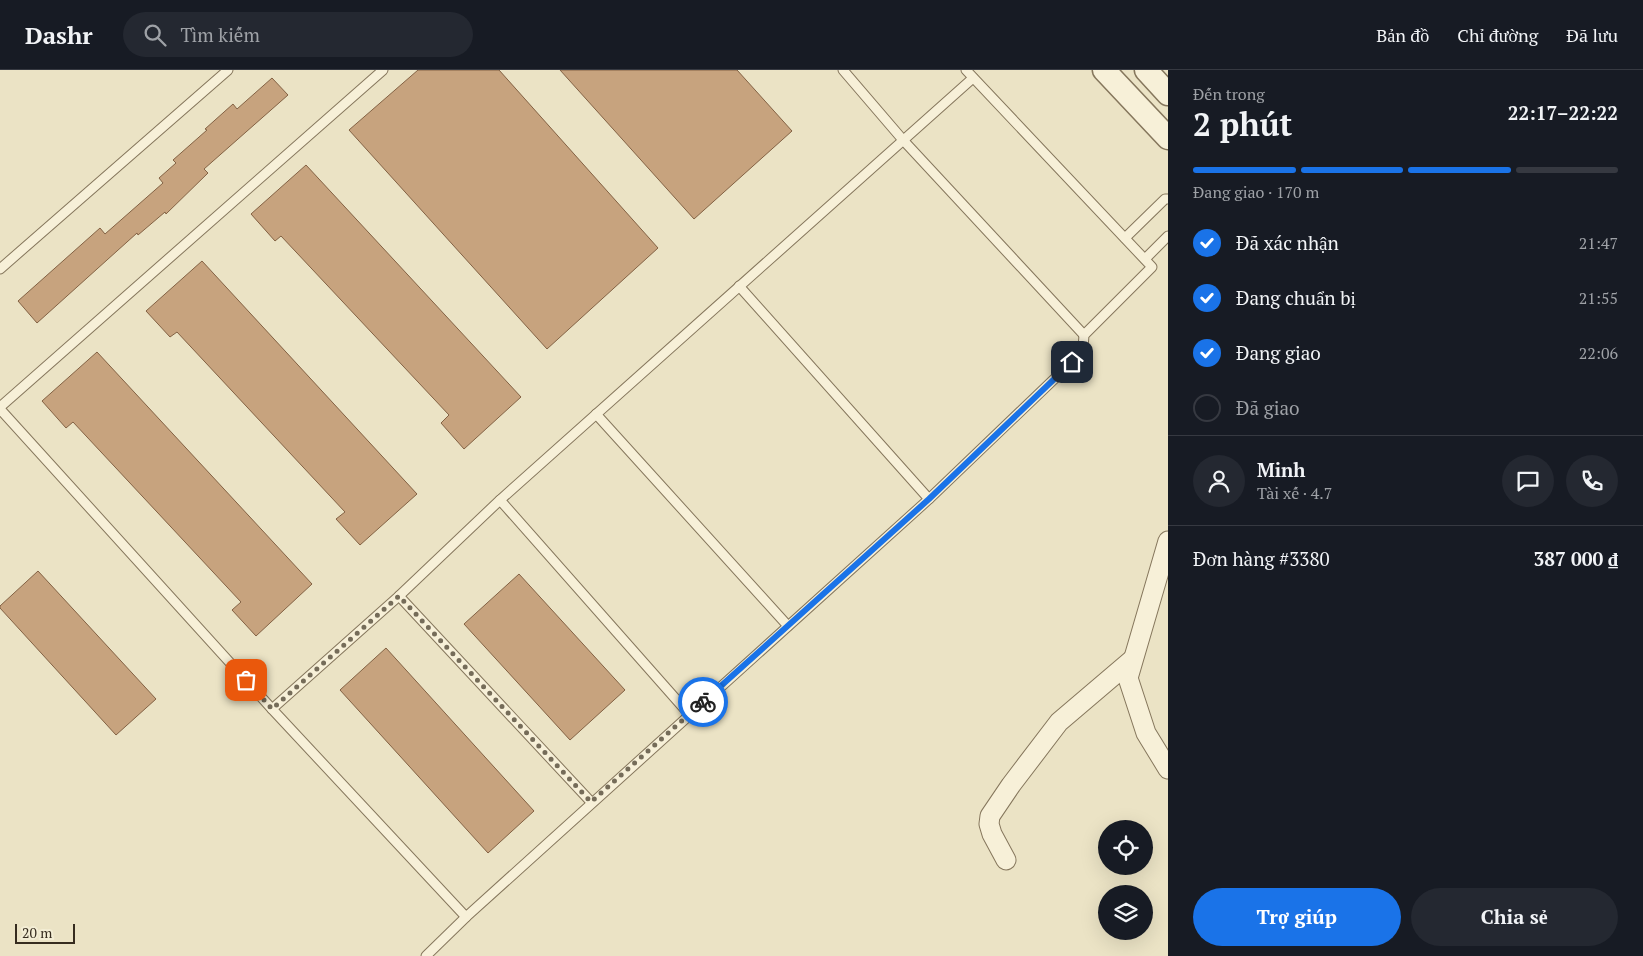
<!DOCTYPE html>
<html lang="vi">
<meta charset="utf-8">
<style>
body{margin:0;font-family:"PT Serif",serif;background:#242831;color:#f1f3f6;height:100vh;display:flex;flex-direction:column;font-size:19px;white-space:nowrap}
*{box-sizing:border-box;margin:0}
p{font-size:16px;color:#9ea1a6}
.icon{flex:none;width:28px;height:28px;fill:none;stroke:currentColor;stroke-width:2;stroke-linecap:round;stroke-linejoin:round}
.map{position:relative;flex:1;overflow:hidden}
.side{display:flex;flex-direction:column;background:#171b24;width:475px}
.side>*{flex:none}
.fabs{position:absolute;left:1098px;top:750px;display:grid;gap:10px}
.fabs a{display:grid;place-items:center;width:55px;height:55px;border-radius:50%;background:#171b24;box-shadow:0 5px 20px #0002;font-size:25px}
.scale{position:absolute;left:15px;bottom:12px;width:60px;box-sizing:border-box;padding-left:5px;border:2px solid #362c1f;border-top:0;font-size:14px;line-height:18px;white-space:nowrap;color:#362c1f;-webkit-text-stroke:4px #f3edd4;paint-order:stroke}
.pin{position:absolute;display:grid;place-items:center;width:42px;height:42px;color:#fff;margin:-21px;border-radius:10px;box-shadow:0 2px 8px #0006}
.courier{position:absolute;display:grid;place-items:center;width:50px;height:50px;margin:-25px;border:4px solid #1a73e8;border-radius:50%;background:#fff;color:#222;box-shadow:0 1px 6px #0007}
.headline em{font-style:normal;font-weight:700}
.headline div{display:flex;flex-direction:column-reverse}
.headline{display:flex;align-items:center;justify-content:space-between;height:85px;padding:0 25px}
h1{font-size:32px;font-weight:700;line-height:38px}
.bar{display:grid;grid-template-columns:repeat(4,1fr);gap:8px 5px;align-content:center;height:60px;padding:0 25px}
.bar i{height:6px;border-radius:4px;background:#363941}
.bar .on{background:#1a73e8}
.bar p{grid-column:span 4}
.line{display:flex;align-items:center;gap:12px;padding:0 25px;border-top:1px solid #363941}
.line div{flex:1}
.round{display:grid;place-items:center;flex:none;width:52px;height:52px;border-radius:26px;background:#242831}
ol{padding:0 25px;list-style:none}
li{display:flex;align-items:center;gap:15px;height:55px}
li p{margin-inline-start:auto}
li .icon{padding:5px;border-radius:50%;background:#1a73e8;color:#fff;stroke-width:4}
li:last-child{color:#9ea1a6}
li i{width:28px;height:28px;border:2px solid #363941;border-radius:50%}
.primary-button{display:flex;gap:10px;margin-top:auto;padding:10px 25px}
.primary-button a{flex:1;height:58px;border-radius:30px;background:#1a73e8;color:#fff;font-size:20px;font-weight:700;line-height:58px;text-align:center}
.primary-button a+a{background:#242831;color:#f1f3f6}
header{display:flex;align-items:center;gap:30px;box-sizing:border-box;height:70px;padding:0 25px;background:#171b24;border-bottom:1px solid #363941}
header strong{font-size:24px}
nav{display:flex;gap:28px;margin-inline-start:auto;font-size:18px}
.search{width:350px;height:45px;background:#242831;display:flex;align-items:center;gap:12px;box-sizing:border-box;padding:0 18px;border-radius:28px;color:#9ea1a6;font-size:19px}
main{display:flex;flex:1;min-height:0}
.map>svg:first-child{display:block}
.building{fill:#c7a37e;stroke:#836244}
.lines{fill:none;stroke-linecap:round;stroke-linejoin:round}
.service-casing{stroke:#85765c;stroke-width:11}
.minor-casing{stroke:#85765c;stroke-width:21}
.tertiary-casing{stroke:#85765c;stroke-width:25}
.service{stroke:#f7f0d8;stroke-width:9}
.minor{stroke:#f7f0d8;stroke-width:19}
.tertiary{stroke:#f7f0d8;stroke-width:22}
.done{stroke:#756c59;stroke-width:5;stroke-dasharray:0 9}
.route{stroke:#1a73e8;stroke-width:6}
</style>
<header>
<strong>Dashr</strong>
<div class="search"><svg class="icon" aria-label="search" viewBox="0 0 24 24"><circle cx="10" cy="10" r="6"/><path d="M15 15l6 6"/></svg>Tìm kiếm</div>
<nav><a>Bản đồ</a><a>Chỉ đường</a><a>Đã lưu</a></nav>
</header>
<main>
<div class="map">
<svg width="1168" height="886" viewBox="0 0 1168 886">
<rect width="100%" height="100%" fill="#ebe3c5"/>
<g class="building">
<polygon points="418,0 499,0 658,178 547,279 349,60"/>
<polygon points="560,0 737,0 792,61 694,149"/>
<polygon points="272,8 288,25 204,99 208,103 166,144 165,142 138,165 137,163 37,253 18,231 100,158 105,164 163,113 159,108 176,93 173,90 207,60 205,59 233,34 237,39"/>
<polygon points="306,95 521,327 464,379 441,353 449,345 281,166 275,171 251,144"/>
<polygon points="202,191 417,424 360,475 336,449 345,442 177,262 170,267 146,241"/>
<polygon points="97,282 312,514 256,566 232,540 241,532 73,352 66,358 42,331"/>
<polygon points="38,501 156,629 116,665 0,538 0,536"/>
<polygon points="519,504 625,620 570,670 464,554"/>
<polygon points="386,578 534,741 488,783 340,620"/>
</g>
<g class="lines">
<g class="service-casing">
<g id="service">
<polyline points="843,0 903,70 1084,265"/>
<polyline points="1125,168 1165,129 1168,129"/>
<polyline points="1145,189 1168,166"/>
<polyline points="0,199 228,0"/>
<polyline points="739,216 929,429"/>
<polyline points="0,337 383,0"/>
<polyline points="0,339 272,639 466,847 929,429 1072,292 1083,278 1084,265 1152,197 966,0"/>
<polyline points="596,344 788,556"/>
<polyline points="500,430 689,644"/>
<polyline points="399,526 591,732"/>
<polyline points="272,639 399,526 500,430 973,8"/>
<polyline points="426,886 466,847"/>
</g>
</g>
<g class="minor-casing">
<g id="minor">
<polyline points="1168,471 1128,608 1146,663 1168,699"/>
<polyline points="1006,790 992,764 989,754 990,746 1011,715 1059,652 1133,589"/>
</g>
</g>
<g class="tertiary-casing">
<g id="tertiary">
<polyline points="1104,0 1168,68"/>
<polyline points="1146,0 1168,24"/>
</g>
</g>
<use href="#service" class="service"/>
<use href="#minor" class="minor"/>
<use href="#tertiary" class="tertiary"/>
</g>
<g class="lines">
<polyline class="done" points="246,610 272,639 399,526 591,732 703,632"/>
<polyline class="route" points="703,632 929,429 1072,292"/>
</g>
</svg>
<div class="fabs">
<a><svg class="icon" aria-label="locate" viewBox="0 0 24 24"><circle cx="12" cy="12" r="6"/><path d="M12 2v4M12 18v4M2 12h4M18 12h4"/></svg></a>
<a><svg class="icon" aria-label="layers" viewBox="0 0 24 24"><path d="M12 4l9 5-9 5-9-5zM3 14l9 5 9-5"/></svg></a>
</div>
<div class="scale">20 m</div>
<div class="pin" style="left:246px;top:610px;background:#ea580c"><svg class="icon" aria-label="bag" viewBox="0 0 24 24"><path d="M5 8h14l-1 12H6zM9 8a3 3 0 0 1 6 0"/></svg></div>
<div class="pin" style="left:1072px;top:292px;background:#1f2937"><svg class="icon" aria-label="home" viewBox="0 0 24 24"><path d="M3 11l9-7 9 7M6 9v11h12V9"/></svg></div>
<div class="courier" style="left:703px;top:632px"><svg class="icon" aria-label="bike" viewBox="0 0 24 24"><circle cx="6" cy="16" r="4"/><circle cx="18" cy="16" r="4"/><path d="M6 16l4-8h5l3 8M10 8l3 8H6M13 5h3"/></svg></div>
</div>
<section class="side">
<div class="headline"><div><h1>2 phút</h1><p>Đến trong</p></div><em>22:17–22:22</em></div>
<div class="bar"><i class="on"></i><i class="on"></i><i class="on"></i><i></i><p>Đang giao · 170 m</p></div>
<ol>
<li><svg class="icon" aria-label="check" viewBox="0 0 24 24"><path d="M5 12l5 5 9-10"/></svg>Đã xác nhận<p>21:47</p></li>
<li><svg class="icon" aria-label="check" viewBox="0 0 24 24"><path d="M5 12l5 5 9-10"/></svg>Đang chuẩn bị<p>21:55</p></li>
<li><svg class="icon" aria-label="check" viewBox="0 0 24 24"><path d="M5 12l5 5 9-10"/></svg>Đang giao<p>22:06</p></li>
<li><i></i>Đã giao</li>
</ol>
<div class="line" style="height:90px"><a class="round"><svg class="icon" aria-label="person" viewBox="0 0 24 24"><circle cx="12" cy="8" r="4"/><path d="M4 21q1-7 8-7t8 7"/></svg></a><div><b>Minh</b><p>Tài xế · 4.7</p></div><a class="round"><svg class="icon" aria-label="chat" viewBox="0 0 24 24"><path d="M4 5h16v11H9l-5 4z"/></svg></a><a class="round"><svg class="icon" aria-label="phone" viewBox="0 0 24 24"><path d="M5 4h4l2 5-3 2q2 4 5 5l2-3 5 2v4C11 20 4 13 5 4z"/></svg></a></div>
<div class="line" style="height:65px"><div>Đơn hàng #3380</div><b>387 000 ₫</b></div>
<div class="primary-button"><a>Trợ giúp</a><a>Chia sẻ</a></div>
</section>
</main>
